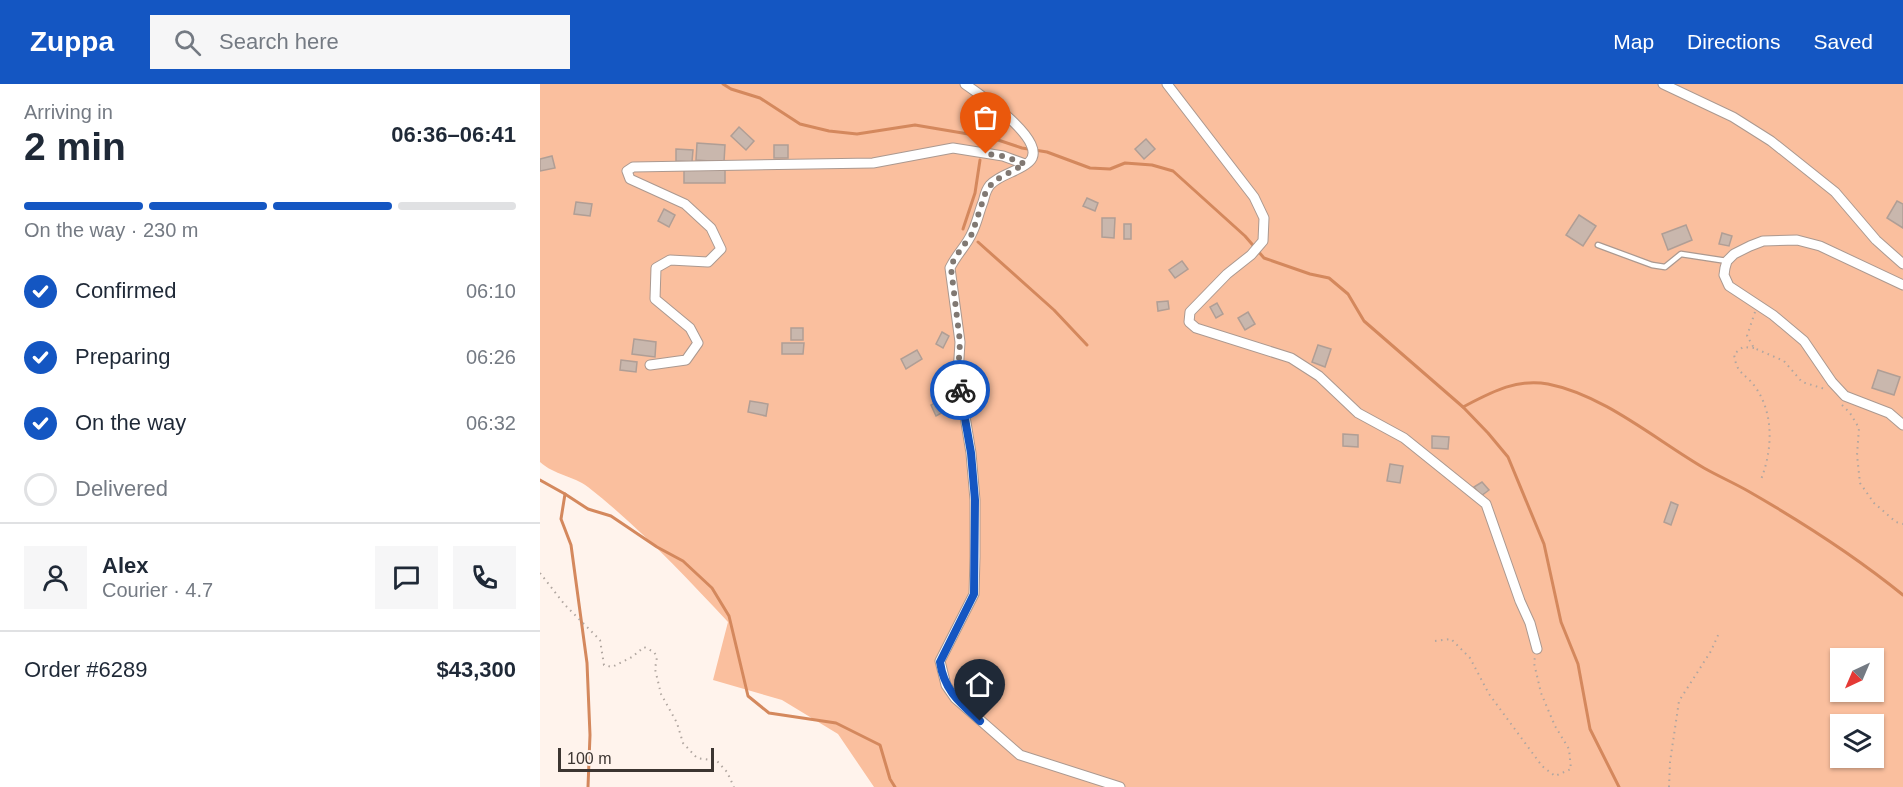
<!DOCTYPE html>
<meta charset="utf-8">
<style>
body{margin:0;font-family:Arial,sans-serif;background:#f6f6f7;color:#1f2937;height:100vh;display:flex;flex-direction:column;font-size:22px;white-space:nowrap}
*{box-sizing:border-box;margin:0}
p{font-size:20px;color:#747a83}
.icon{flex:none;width:33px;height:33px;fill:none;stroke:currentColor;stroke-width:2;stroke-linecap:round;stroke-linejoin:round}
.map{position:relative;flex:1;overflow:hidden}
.side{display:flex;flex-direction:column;background:#fff;width:540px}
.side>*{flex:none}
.needle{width:39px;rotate:224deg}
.fabs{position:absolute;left:1290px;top:564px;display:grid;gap:12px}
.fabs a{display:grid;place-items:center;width:54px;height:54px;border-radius:0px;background:#fff;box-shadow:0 2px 4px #0004;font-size:30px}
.scale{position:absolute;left:18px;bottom:15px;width:156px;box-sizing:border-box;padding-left:6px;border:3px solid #3c3531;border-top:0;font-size:16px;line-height:21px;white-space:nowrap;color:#3c3531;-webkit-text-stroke:4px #fff3ec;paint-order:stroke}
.pin{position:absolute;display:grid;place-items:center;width:51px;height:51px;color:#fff;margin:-62px -26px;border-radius:50% 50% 50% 0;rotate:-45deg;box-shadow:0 0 6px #0007}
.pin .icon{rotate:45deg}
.courier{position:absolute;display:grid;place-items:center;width:60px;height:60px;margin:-30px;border:4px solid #1456c2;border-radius:50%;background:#fff;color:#222;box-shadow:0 2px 8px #0007}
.head em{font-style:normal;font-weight:800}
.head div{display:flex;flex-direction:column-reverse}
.head{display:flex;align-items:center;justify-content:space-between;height:102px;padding:0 24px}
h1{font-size:39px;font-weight:800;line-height:45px}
.bar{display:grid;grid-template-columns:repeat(4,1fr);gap:9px 6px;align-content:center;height:72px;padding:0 24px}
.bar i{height:8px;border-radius:4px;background:#e0e1e3}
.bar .selected{background:#1456c2}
.bar p{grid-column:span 4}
.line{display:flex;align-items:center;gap:15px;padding:0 24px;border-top:2px solid #e0e1e3}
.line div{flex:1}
.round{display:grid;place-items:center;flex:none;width:63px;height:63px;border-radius:0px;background:#f6f6f7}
ol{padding:0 24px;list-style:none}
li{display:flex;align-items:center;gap:18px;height:66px}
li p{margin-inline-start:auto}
li .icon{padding:6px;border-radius:50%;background:#1456c2;color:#fff;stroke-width:4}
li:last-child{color:#747a83}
li i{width:33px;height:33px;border:3px solid #e0e1e3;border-radius:50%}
header{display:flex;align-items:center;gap:36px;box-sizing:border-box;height:84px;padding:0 30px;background:#1456c2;color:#fff}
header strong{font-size:28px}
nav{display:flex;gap:33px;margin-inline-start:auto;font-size:21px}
.search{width:420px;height:54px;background:#f6f6f7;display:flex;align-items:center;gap:15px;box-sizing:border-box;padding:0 21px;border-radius:0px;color:#747a83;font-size:22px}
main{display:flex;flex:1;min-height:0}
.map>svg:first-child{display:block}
.green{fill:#fabf9e;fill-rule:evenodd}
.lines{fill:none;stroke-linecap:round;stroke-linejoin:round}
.stream{stroke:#d4885d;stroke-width:3}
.building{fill:#c9b7ad;stroke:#b09e95;stroke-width:1.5}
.service-casing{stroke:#ab9990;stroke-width:7}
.minor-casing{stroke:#ab9990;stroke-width:11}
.path{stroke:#b0a6a0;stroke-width:2;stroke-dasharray:1.5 4.5;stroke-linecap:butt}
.service{stroke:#fff;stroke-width:4.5}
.minor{stroke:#fff;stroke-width:9}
.done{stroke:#807872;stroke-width:6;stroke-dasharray:0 10.8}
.route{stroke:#1456c2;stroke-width:8}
</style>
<header>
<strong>Zuppa</strong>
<div class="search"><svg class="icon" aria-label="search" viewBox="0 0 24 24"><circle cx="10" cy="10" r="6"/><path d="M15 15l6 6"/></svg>Search here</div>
<nav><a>Map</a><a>Directions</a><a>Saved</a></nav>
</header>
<main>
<section class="side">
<div class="head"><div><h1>2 min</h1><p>Arriving in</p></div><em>06:36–06:41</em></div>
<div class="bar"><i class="selected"></i><i class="selected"></i><i class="selected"></i><i></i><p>On the way · 230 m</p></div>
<ol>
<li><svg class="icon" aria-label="check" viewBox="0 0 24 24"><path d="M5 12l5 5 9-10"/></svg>Confirmed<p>06:10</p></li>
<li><svg class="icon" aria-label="check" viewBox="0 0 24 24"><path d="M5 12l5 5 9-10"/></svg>Preparing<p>06:26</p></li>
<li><svg class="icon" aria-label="check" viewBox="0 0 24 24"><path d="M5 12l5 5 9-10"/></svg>On the way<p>06:32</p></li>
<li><i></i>Delivered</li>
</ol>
<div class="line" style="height:108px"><a class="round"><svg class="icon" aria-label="person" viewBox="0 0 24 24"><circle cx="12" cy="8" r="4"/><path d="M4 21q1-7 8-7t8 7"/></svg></a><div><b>Alex</b><p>Courier · 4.7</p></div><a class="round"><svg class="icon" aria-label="chat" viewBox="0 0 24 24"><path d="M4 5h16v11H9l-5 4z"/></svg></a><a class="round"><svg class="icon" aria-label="phone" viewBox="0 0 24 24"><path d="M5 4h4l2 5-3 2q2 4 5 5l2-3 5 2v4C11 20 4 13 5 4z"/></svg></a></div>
<div class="line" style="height:78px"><div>Order #6289</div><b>$43,300</b></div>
</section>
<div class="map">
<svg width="1363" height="703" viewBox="0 0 1363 703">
<rect width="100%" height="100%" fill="#fff3ec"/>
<path class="green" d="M0 0H1363V703H334L298 650 242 616 173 596 188 538C144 491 99 443 48 403 34 392 14 391 0 378ZM1300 574H1334V608H1300ZM1300 640H1334V674H1300Z"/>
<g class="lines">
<g class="stream">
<polyline points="183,0 191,5 220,14 260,40 289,47 317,50 375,41 452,54 482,64 507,68 550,84 570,85 585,79 612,81 633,87 705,152 724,174 770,190 789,194 808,210 824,237 923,323 948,349 968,373 1004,460 1021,538 1038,580 1050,645 1079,703"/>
<polyline points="448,61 452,54"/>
<polyline points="423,145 435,109 440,76"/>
<polyline points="438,158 514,226 547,261"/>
<path d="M923 323C950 309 976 294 1008 300 1064 311 1116 356 1164 384 1178 392 1194 399 1208 407 1262 438 1315 472 1363 511"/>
<polyline points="0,396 25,410 48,425 71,432 117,463 143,477 172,504 189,532 208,612 229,629 296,639 340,661 350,695 355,703"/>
<polyline points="25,410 21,435 31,461 47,579 50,651 48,703"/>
</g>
</g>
<g class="building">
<polygon points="199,43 214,57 206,66 191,52"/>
<polygon points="606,55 615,65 604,75 595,65"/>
<polygon points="157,59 185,61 184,78 156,76"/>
<rect x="234" y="61" width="14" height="13"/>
<polygon points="136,65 153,66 152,78 136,77"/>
<polygon points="12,72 15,84 0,87 0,75"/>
<rect x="144" y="86" width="41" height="13"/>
<polygon points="547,114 558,119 555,127 543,122"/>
<polygon points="1357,117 1363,120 1363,144 1347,134"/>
<polygon points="36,118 52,120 50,132 34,130"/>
<polygon points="124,125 135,131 129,143 118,137"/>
<polygon points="1039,131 1056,142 1043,162 1026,151"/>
<polygon points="562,134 575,134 574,154 562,153"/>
<rect x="584" y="140" width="7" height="15"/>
<polygon points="1146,141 1152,156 1128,166 1122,150"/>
<polygon points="1182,149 1192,152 1189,162 1179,160"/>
<polygon points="642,177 648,185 635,194 629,186"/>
<polygon points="628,217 629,225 618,227 617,218"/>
<polygon points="677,219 683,230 676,234 670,223"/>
<polygon points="708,228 715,240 705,246 698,234"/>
<rect x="251" y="244" width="12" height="12"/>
<polygon points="402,248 409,252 403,264 396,260"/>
<polygon points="94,255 116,258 115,273 92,270"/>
<polygon points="242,259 264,259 263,270 242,270"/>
<polygon points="778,261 791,265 785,283 772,278"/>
<polygon points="377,266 382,275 366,285 361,275"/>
<polygon points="81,276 97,278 96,288 80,286"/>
<polygon points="1338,286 1360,293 1354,311 1332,304"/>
<polygon points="404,314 409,325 396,332 391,321"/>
<polygon points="210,317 228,320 226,332 208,328"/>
<polygon points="803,350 818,351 818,363 803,362"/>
<polygon points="892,352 909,353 908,365 892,364"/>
<polygon points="850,380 863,382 860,399 847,397"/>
<polygon points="942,398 949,406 941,412 934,403"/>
<polygon points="1131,418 1138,421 1131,441 1124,438"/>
</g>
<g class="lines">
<g class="service-casing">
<polyline id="service" points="1058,161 1112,181 1125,183 1141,170 1187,177"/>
</g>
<g class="minor-casing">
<g id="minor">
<path d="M425 0C439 10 511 58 489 78 478 88 460 90 450 101 445 107 445 112 443 118 439 128 437 139 432 149 427 161 416 171 410 184L420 258 418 290 431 369 435 416V473L434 510 400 577 406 601 415 614 480 671 580 703"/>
<polyline points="627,0 714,113 724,134 723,157 711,171 687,190 650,228 649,238 656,244 751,274 779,292 818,329 864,354 946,420 980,517 990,539 997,565"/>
<polyline points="1123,0 1193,33 1231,57 1295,108 1336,156 1363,180"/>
<polyline points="1363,201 1280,162 1257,156 1223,157 1210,162 1194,170 1187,177 1185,184 1184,191 1189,202 1233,231 1264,257 1292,298 1305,312 1349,329 1363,341"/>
<polyline points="110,281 146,276 158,259 150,244 115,215 116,184 130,176 168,178 181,165 171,144 145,120 90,95 87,87 93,83 333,79 413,64 463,72 485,80"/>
</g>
</g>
<g class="path">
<polyline points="1215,228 1207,252 1214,264 1244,277 1262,298 1285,305"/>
<path d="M1214 264 1203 263 1194 270C1197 292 1205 288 1216 304 1235 332 1232 369 1220 398"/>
<polyline points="1302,321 1310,329 1319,344 1317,371 1320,399 1334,419 1356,438 1363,440"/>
<polyline points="0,489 25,521 60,556 64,581 72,583 92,573 104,563 114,568 117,573 115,585 121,610 137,639 143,659 157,674 177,677 187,688 194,703"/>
<polyline points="895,557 911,555 930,574 949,610 1002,682 1015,692 1031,685 1029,665 1015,642 1001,609 994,579 995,573"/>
<polyline points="1129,703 1130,678 1139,617 1171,567 1179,549"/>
</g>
<use href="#service" class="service"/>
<use href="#minor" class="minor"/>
</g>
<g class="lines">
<polyline class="done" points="420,306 418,290 420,258 411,184 414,175 432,150 446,107 454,97 485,80 463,72 446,70"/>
<path class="route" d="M420 306 431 369 435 416 434 510 400 578C404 606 419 618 440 637"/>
</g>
</svg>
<div class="fabs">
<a><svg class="needle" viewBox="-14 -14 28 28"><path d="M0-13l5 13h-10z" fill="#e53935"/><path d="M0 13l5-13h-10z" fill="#747a83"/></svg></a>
<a><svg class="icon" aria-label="layers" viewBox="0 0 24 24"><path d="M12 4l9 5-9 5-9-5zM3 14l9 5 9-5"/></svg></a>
</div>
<div class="scale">100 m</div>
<div class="pin" style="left:446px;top:70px;background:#ea580c"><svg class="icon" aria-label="bag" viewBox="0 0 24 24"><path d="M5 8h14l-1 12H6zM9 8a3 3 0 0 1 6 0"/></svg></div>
<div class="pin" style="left:440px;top:637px;background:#1f2937"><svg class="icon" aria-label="home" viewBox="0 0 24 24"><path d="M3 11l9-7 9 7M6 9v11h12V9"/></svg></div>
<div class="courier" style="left:420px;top:306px"><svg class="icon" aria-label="bike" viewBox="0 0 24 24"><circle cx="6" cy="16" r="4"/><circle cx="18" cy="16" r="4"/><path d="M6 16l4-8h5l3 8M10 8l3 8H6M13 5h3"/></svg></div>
</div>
</main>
